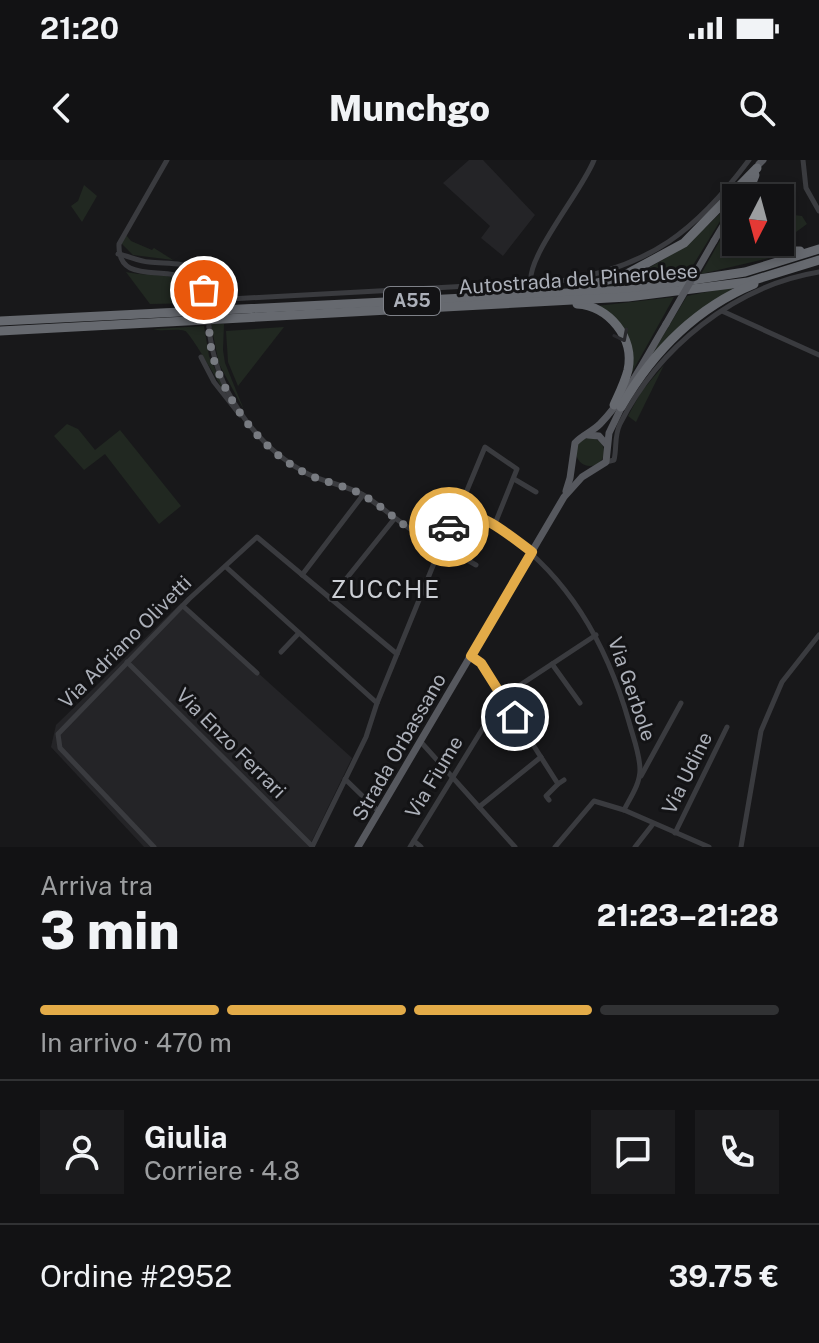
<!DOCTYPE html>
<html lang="it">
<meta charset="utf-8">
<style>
body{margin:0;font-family:"Public Sans",sans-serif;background:#1b1b1d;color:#f1f3f6;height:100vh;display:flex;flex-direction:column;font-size:30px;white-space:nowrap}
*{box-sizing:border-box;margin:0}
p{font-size:26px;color:#9c9ea0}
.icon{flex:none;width:44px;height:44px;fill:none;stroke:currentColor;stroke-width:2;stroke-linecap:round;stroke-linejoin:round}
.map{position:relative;height:687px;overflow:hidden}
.sheet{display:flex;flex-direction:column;background:#121214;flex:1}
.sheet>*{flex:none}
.needle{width:52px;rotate:186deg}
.tools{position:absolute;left:722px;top:24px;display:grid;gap:16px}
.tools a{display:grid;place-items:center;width:72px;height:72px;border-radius:0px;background:#121214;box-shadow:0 4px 12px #0003,0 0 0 2px #313234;font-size:40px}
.pin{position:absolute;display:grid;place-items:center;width:68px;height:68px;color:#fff;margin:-34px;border:4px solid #fff;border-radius:50%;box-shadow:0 2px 8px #0007}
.courier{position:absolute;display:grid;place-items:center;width:80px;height:80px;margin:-40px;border:6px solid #e3ab48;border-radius:50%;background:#fff;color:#222;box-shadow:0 2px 10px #0007}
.overview em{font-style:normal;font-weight:800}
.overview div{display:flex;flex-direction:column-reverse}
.overview{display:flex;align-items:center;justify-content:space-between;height:136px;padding:0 40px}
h1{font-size:52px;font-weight:800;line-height:60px}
.bar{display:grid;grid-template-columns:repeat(4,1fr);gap:12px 8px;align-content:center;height:96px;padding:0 40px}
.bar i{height:10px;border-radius:6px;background:#313234}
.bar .on{background:#e3ab48}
.bar p{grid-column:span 4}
.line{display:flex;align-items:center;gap:20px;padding:0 40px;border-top:2px solid #313234}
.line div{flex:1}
.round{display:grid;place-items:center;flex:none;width:84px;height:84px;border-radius:0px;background:#1b1b1d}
.status{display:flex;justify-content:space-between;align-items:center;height:56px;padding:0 40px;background:#121214;direction:ltr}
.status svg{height:22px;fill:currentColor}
header{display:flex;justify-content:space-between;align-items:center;height:104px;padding:0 40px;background:#121214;font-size:36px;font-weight:800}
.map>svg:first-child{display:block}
.built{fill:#242427}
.green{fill:#212821}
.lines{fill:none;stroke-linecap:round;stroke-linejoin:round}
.minor{stroke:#3a3b3f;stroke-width:5}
.major{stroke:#56585e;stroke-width:7}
.highway{stroke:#66696f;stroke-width:9}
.minor-bridge{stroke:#3a3b3f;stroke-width:5}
.major-bridge{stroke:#56585e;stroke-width:7}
.oneway{stroke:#28282c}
.done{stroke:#787b81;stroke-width:8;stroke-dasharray:0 14.4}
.route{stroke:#e3ab48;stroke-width:10}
.labels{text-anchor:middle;stroke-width:6;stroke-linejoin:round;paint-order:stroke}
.shield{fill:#131315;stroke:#7e8188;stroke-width:2}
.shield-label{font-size:18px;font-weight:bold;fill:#acb0b9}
.street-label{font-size:20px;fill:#acb0b9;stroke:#131315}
.quarter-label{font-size:24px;letter-spacing:2px;fill:#cccfd5;stroke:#131315}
</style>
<div class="status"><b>21:20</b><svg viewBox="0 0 49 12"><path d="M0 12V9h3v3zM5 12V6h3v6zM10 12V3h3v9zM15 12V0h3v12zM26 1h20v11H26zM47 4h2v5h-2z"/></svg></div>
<header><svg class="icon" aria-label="back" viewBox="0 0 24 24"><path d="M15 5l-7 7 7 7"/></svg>Munchgo<svg class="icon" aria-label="search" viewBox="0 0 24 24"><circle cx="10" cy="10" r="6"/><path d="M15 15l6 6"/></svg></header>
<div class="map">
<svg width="819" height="687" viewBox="0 0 819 687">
<rect width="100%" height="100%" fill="#18181a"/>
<g class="built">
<polygon points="469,0 483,0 535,55 503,96 481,78 490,66 443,23"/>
<polygon points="181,443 352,598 309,687 144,687 51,587 56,565"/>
</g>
<g class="green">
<polygon points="84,25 97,36 82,62 71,46 78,41"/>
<path d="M733 40 687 115 608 127C663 104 692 84 733 40Z"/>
<polygon points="736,52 736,82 754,82 774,97 701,114"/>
<polygon points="786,54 802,56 807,64 792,75 780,73 780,58"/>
<polygon points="126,75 131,81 152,90 154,88 173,100 133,95 121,83"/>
<path d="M126 112C153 118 197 109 202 143L150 144Z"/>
<polygon points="736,126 683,163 648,201 687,136"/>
<polygon points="674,137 630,216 629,182 597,146"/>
<polygon points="211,164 224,164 223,190 225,203 244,250 219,204"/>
<path d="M204 166 209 196 231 243C224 232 191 173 185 171 176 168 162 172 153 169Z"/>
<polygon points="284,167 238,226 228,202 226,171"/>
<polygon points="664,205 636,262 628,256 641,232"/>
<polygon points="67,264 78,269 95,290 120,270 181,346 159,364 105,294 84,310 54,276"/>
<circle cx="590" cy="292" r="14"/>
</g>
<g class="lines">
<g class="minor">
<path d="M167 0 119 84C117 137 193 89 208 142"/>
<polyline points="803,0 806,28 819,51"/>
<path d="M118 94C129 96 138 101 149 102 166 104 183 102 199 110 213 117 217 134 230 139L561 121C650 107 697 70 749 0"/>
<path d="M531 123C526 97 582 31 594 0"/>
<polyline points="722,151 819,195"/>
<path d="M209 167C214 227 255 287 308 314 326 323 347 325 365 336 390 352 413 376 442 385"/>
<polyline points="201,197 214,222 240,255"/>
<path d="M606 302 614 300C617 288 614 276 620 264 658 188 734 126 819 112"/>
<polyline points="514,319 536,332"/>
<path d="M458 352C477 353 492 364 508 375 572 421 608 488 629 562 633 577 640 594 640 610 640 624 630 638 624 650"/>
<polyline points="442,386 476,405"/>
<polyline points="226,407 377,543"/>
<polyline points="302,415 363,335"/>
<polyline points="330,439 395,358"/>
<polyline points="183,446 257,513"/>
<polyline points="281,492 299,473"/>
<polyline points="471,496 481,503 558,624 564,620"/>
<polyline points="127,502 312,686"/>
<polyline points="552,504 580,543"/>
<polyline points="420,581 515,687"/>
<polyline points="641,616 681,543"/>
<polyline points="345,619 379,652"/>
<polyline points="549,640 546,636 558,624"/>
<polyline points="479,647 541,597"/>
<polyline points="675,673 727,567"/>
<polyline points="414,681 421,687"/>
<polyline points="154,687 60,588 58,574 189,439 257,377 397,494"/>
<polyline points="312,687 366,577 377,543 448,369 458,352 485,287 517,309 494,366"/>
<polyline points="410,687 502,537 596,475"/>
<polyline points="555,687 594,641 624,650 709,687"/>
<polyline points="635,687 653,664"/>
<polyline points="741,687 761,571 782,522 819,475"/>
</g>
<g class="major">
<polyline points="759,4 763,0"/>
<polyline points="740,38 749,23"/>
<polyline points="714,81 736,44"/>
<polyline points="588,275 599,276 607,285"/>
<path d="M566 331 570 318 575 283C582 275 592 272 600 264 627 236 646 197 666 164"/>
<polyline points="358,687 564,337 582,317 606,302 609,273 622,246"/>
</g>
<g class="highway">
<polyline points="746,38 755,15"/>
<polyline points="760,82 778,91 800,91"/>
<polyline points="578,128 623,116 684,83 757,8"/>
<path d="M577 144C609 146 635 178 628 210 625 222 619 234 614 245"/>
<polyline points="0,161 627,130 745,112 819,89"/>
<polyline points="0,171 628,137 748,122 819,100"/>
<path d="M621 247C652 193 696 148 754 124"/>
</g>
<polyline class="minor-bridge" points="208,142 209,167"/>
<polyline class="major-bridge" points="666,164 714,81"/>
</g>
<defs><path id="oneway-chevron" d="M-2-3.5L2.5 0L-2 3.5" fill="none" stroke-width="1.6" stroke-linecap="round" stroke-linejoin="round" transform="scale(2)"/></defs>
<use class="oneway" href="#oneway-chevron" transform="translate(622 176) rotate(63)"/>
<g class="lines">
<path class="done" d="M204 130C211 152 207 175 213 197 228 245 262 291 307 314 324 322 343 325 359 333 388 348 410 376 442 385L449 367"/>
<path class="route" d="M449 367 458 352C486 354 510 376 532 392L471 496 481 503 515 557"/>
</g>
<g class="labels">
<rect class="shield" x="384" y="127" width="56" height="28" rx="6"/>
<g class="shield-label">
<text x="412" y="147">A55</text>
</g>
<g class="street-label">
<text transform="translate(578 119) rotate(-4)" y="7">Autostrada del Pinerolese</text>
<text transform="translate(125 482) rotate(-45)" y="7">Via Adriano Olivetti</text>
<text transform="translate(632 529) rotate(71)" y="7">Via Gerbole</text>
<text transform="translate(231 583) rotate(45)" y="7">Via Enzo Ferrari</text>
<text transform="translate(399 587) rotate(-60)" y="7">Strada Orbassano</text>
<text transform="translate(687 613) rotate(-64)" y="7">Via Udine</text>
<text transform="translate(434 617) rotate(-59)" y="7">Via Fiume</text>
</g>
<g class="quarter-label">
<text x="386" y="438">ZUCCHE</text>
</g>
</g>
</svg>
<div class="tools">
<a><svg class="needle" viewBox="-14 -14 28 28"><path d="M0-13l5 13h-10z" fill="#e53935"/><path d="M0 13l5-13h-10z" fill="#9c9ea0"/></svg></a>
</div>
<div class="pin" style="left:204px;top:130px;background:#ea580c"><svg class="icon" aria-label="bag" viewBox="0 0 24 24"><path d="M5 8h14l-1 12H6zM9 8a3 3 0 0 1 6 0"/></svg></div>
<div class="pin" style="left:515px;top:557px;background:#1f2937"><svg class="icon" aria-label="home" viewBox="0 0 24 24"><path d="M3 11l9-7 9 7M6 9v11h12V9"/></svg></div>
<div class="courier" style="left:449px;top:367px"><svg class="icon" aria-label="car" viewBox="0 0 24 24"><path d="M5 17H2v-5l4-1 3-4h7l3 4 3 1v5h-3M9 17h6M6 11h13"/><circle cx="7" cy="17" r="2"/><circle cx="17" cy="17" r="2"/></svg></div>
</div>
<section class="sheet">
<div class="overview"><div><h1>3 min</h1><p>Arriva tra</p></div><em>21:23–21:28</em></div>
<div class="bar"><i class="on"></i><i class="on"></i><i class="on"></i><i></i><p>In arrivo · 470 m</p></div>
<div class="line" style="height:144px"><a class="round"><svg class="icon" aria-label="person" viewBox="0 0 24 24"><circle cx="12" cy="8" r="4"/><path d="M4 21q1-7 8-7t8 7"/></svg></a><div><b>Giulia</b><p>Corriere · 4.8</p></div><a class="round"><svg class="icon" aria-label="chat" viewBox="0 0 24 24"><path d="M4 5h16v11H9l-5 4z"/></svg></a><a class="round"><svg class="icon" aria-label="phone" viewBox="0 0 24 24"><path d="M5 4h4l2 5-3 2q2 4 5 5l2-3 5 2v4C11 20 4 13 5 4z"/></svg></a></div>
<div class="line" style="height:104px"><div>Ordine #2952</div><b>39.75 €</b></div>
</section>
